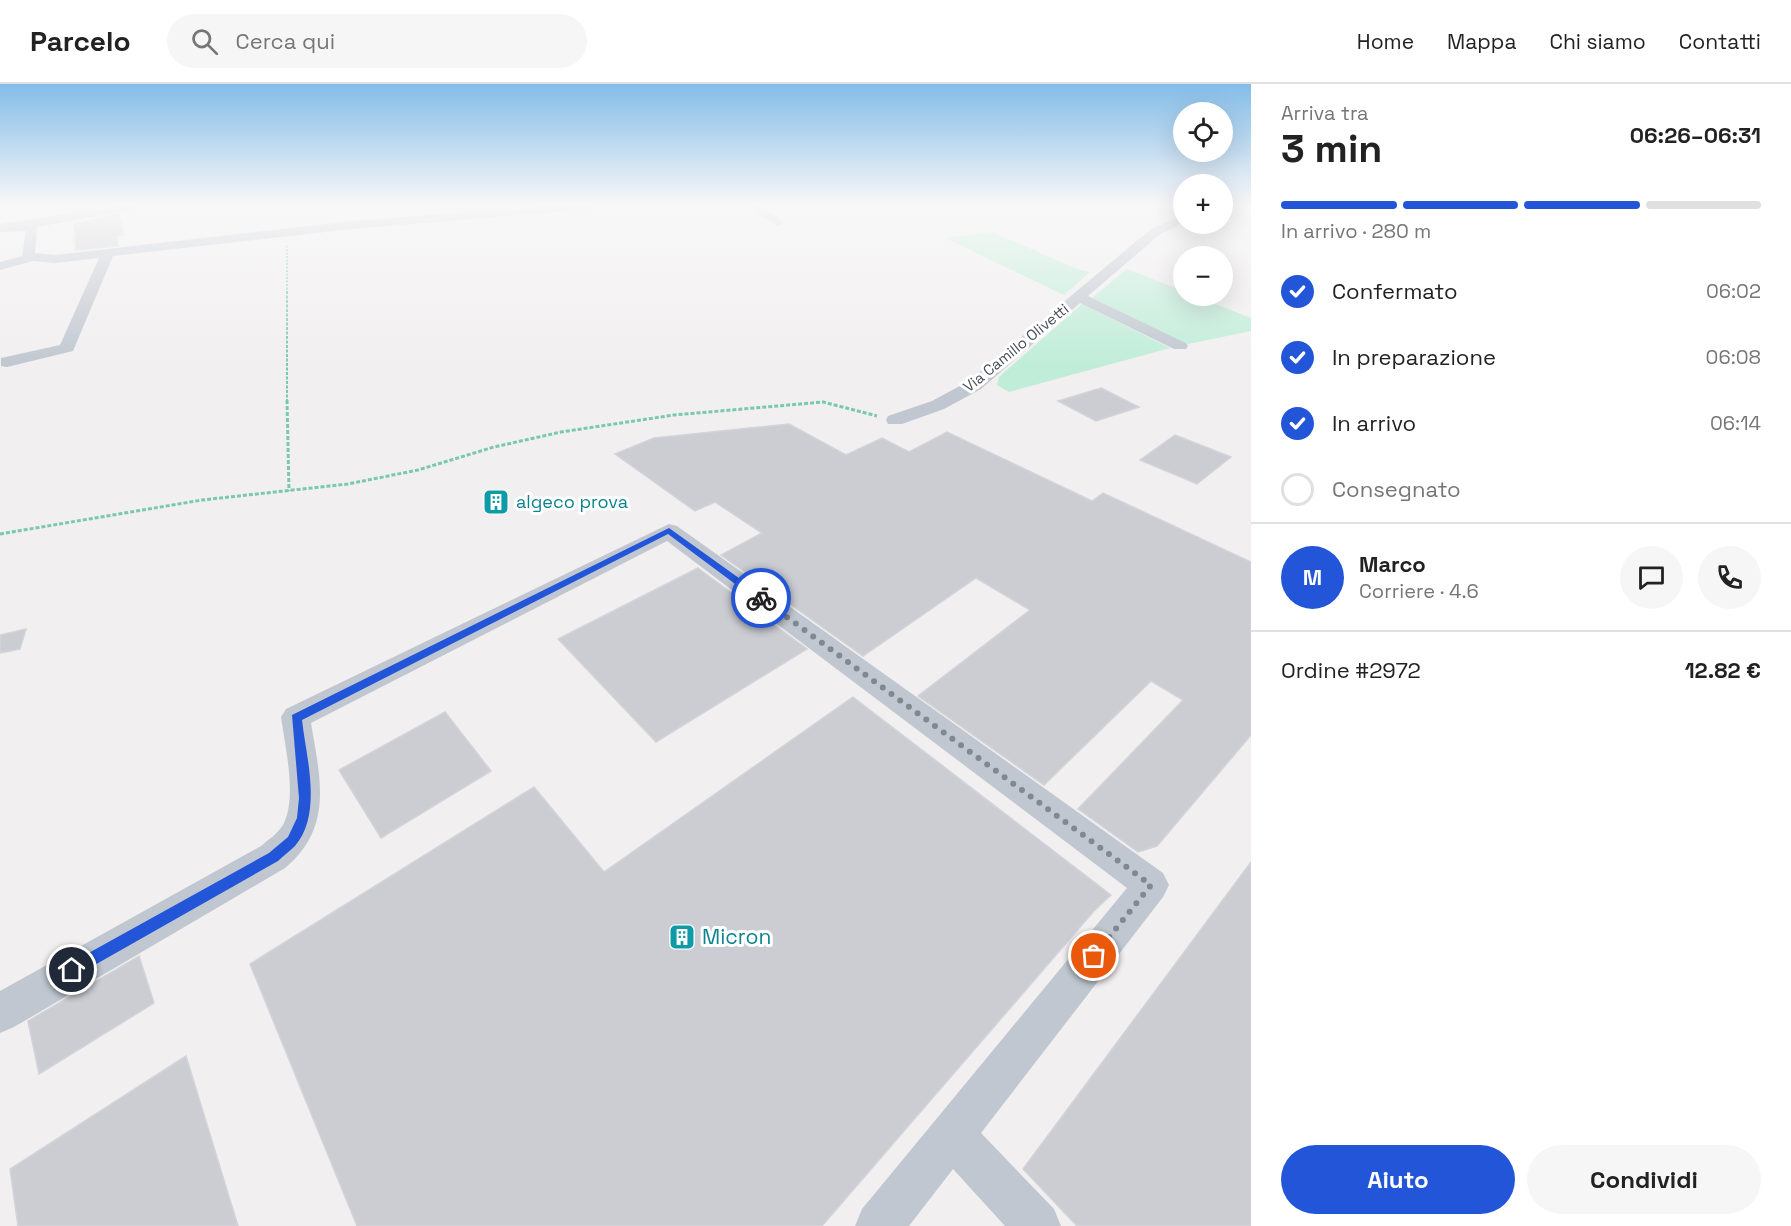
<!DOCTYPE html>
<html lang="it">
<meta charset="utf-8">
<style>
body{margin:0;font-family:"Space Grotesk",sans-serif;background:#f6f6f6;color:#222;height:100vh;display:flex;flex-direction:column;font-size:22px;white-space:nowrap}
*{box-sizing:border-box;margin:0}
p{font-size:20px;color:#767676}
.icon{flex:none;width:33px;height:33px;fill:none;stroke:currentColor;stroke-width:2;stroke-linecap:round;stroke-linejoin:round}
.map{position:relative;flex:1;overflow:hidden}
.panel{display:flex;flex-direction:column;background:#fff;width:540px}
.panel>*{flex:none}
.fabs{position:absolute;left:1173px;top:18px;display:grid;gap:12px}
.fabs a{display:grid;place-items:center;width:60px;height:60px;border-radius:50%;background:#fff;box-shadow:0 6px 24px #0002;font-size:30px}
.pin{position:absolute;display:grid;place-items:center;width:51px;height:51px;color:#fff;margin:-26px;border:3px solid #fff;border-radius:50%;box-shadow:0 2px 6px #0007}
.courier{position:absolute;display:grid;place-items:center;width:60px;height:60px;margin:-30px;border:4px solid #2255d8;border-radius:50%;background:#fff;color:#222;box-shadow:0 2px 8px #0007}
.overview em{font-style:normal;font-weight:800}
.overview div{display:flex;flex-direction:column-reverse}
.overview{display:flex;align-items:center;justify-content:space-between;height:102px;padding:0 30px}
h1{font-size:39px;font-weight:800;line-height:45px}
.bar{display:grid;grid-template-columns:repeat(4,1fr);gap:9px 6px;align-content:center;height:72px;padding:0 30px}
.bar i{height:8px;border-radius:4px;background:#e0e0e0}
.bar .on{background:#2255d8}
.bar p{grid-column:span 4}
.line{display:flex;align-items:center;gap:15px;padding:0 30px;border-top:2px solid #e0e0e0}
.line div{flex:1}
.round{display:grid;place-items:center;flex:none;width:63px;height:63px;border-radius:32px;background:#f6f6f6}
ol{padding:0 30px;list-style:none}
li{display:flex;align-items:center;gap:18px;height:66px}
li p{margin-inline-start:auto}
li .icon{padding:6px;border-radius:50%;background:#2255d8;color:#fff;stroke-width:4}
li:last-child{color:#767676}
li i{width:33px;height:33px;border:3px solid #e0e0e0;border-radius:50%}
.button{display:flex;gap:12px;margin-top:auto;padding:12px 30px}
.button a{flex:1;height:69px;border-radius:36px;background:#2255d8;color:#fff;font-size:24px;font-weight:800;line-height:69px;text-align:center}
.button a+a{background:#f6f6f6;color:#222}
header{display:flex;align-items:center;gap:36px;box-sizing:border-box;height:84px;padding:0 30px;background:#fff;border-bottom:2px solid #e0e0e0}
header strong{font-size:28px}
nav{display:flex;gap:33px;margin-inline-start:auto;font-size:21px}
.search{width:420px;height:54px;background:#f6f6f6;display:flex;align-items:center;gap:15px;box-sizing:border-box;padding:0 21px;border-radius:33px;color:#767676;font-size:22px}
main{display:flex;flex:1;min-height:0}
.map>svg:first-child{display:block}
.green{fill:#bfedd8}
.building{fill:#cccdd3;stroke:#d3d4da;stroke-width:1.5}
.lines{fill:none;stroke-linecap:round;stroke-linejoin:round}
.path-far2{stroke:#79c9ae;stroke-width:1.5;stroke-dasharray:2 1.5;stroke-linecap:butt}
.path-far1{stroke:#79c9ae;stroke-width:2;stroke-dasharray:3 1.5;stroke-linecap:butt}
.path{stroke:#79c9ae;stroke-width:3;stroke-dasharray:4 2;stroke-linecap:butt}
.minor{fill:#c0c7d0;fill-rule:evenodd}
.route{fill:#2255d8}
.done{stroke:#83878f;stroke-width:6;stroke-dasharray:0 10.8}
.labels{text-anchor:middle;stroke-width:6;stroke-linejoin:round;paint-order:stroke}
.far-street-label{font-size:15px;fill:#484f5b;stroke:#fff}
.culture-label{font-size:18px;fill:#0d838f;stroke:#fff;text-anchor:start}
.near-culture-label{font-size:21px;fill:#0d838f;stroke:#fff;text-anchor:start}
</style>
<header>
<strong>Parcelo</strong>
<div class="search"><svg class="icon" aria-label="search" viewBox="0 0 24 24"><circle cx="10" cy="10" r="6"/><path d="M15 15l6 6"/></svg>Cerca qui</div>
<nav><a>Home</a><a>Mappa</a><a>Chi siamo</a><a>Contatti</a></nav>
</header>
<main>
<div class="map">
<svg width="1251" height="1142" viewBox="0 0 1251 1142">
<rect width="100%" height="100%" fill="#f1efef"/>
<g class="green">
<polygon points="992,148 1077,185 1090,188 1064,211 945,154"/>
<polygon points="1127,185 1183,207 1184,212 1195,212 1251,234 1251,247 1188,260 1092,214"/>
<polygon points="1082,220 1170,264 1009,308 997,301 999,293"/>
</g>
<g class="building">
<polygon points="119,130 124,151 116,152 118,162 76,166 74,140"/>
<polygon points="1101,304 1139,323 1096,337 1058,317"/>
<polygon points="789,340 846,371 882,354 909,368 947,348 1092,417 1103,409 1251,478 1251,651 1157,762 1138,768 1078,725 1183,616 1151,597 1044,701 918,612 1030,526 976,494 863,572 721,471 762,449 715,418 695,427 615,370 654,354"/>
<polygon points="1175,351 1231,373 1197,400 1140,376"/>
<polygon points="698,484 807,565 656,658 558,555"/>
<polygon points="26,545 20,565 0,569 0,551"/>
<polygon points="853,613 1111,811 1094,827 822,1142 357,1142 250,880 534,703 604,788"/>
<polygon points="445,628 491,687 381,754 339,686"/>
<polygon points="1251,778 1251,1142 1077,1142 1023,1085"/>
<polygon points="139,872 154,919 39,990 28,937"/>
<polygon points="186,972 238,1142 18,1142 10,1085"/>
</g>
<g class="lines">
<g class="path-far2">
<polyline points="1138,122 1160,129"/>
<polyline points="603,123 617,122"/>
<polyline points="287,209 287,161"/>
</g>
<polyline class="path-far1" points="287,207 287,318"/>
<g class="path">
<polyline points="287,316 289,407"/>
<polyline points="0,450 202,416 348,400 418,386 494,363 561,348 674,331 823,318 877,332"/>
</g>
<g class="minor">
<polygon points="116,122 141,122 136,125 37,143 35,169 55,171 352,137 546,122 596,122 591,125 352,145 113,172 73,267 7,283 1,282 1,274 60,261 99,174 55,179 33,177 0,186 0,178 22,172 26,147 0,148 0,140"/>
<polygon points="747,122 760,122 784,138 778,142 774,140"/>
<polygon points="1222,122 1229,122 1224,125"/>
<polygon points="1184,130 1184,138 1159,151 1088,212 1186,259 1188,262 1186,265 1174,265 1080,219 981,305 944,325 902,340 888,340 886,336 888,332 932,317 969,297 1151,145"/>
<path d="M669 440 677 442 1163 789 1169 801 1163 813 981 1049 1054 1125 1061 1142H1005L953 1085 909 1142H855L862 1125 1127 804 667 457 311 639C320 694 334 743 285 784L14 943 0 949V907L261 762C269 755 279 749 284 739 297 712 285 662 281 633L286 625Z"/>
</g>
</g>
<linearGradient id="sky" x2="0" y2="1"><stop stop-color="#84bce8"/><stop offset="0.43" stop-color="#f9f8f8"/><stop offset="1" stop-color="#f9f8f8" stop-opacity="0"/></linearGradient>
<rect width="1251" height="282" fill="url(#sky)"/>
<path class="route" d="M669 444 764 512V517H758L668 450 302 636C306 673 323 729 295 762 290 767 283 772 278 777L77 891 72 893 67 891 65 886 67 881 269 769 288 753 297 734 299 714 292 631Z"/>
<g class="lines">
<polyline class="done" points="761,514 1151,801 1094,872"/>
</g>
<defs>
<g id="building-square" transform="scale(1.35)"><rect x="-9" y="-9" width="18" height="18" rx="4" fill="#0f9aa8" stroke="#fff"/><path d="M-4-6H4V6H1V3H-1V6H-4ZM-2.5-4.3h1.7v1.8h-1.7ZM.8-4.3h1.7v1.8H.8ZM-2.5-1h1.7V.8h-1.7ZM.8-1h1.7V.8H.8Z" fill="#fff"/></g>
</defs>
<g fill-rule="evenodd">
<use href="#building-square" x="496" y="418"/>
<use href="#building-square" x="682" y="853"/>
</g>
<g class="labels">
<g class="far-street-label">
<text transform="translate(1016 264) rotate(-39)" y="5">Via Camillo Olivetti</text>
</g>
<g class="culture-label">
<text x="516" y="424">algeco prova</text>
</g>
<g class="near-culture-label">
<text x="702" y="860">Micron</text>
</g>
</g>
</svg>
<div class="fabs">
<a><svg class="icon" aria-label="locate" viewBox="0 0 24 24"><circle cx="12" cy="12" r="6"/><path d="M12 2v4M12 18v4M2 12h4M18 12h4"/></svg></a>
<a>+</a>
<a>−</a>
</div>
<div class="pin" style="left:1094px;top:872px;background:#ea580c"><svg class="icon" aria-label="bag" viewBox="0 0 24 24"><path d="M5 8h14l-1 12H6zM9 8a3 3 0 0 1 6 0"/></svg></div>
<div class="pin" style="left:72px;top:886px;background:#1f2937"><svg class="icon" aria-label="home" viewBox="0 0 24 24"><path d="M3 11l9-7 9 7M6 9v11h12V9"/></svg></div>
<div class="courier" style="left:761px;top:514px"><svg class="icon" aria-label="bike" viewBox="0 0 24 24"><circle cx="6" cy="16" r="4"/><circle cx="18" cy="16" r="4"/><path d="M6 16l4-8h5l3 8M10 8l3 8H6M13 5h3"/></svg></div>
</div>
<section class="panel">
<div class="overview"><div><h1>3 min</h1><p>Arriva tra</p></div><em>06:26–06:31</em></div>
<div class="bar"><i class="on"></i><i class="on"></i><i class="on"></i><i></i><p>In arrivo · 280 m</p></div>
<ol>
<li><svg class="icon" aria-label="check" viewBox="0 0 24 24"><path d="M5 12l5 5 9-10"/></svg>Confermato<p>06:02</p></li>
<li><svg class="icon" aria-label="check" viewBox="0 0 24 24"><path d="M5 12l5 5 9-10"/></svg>In preparazione<p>06:08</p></li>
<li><svg class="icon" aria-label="check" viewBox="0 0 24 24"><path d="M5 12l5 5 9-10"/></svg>In arrivo<p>06:14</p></li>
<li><i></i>Consegnato</li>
</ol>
<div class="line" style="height:108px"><b class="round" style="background:#2255d8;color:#fff">M</b><div><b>Marco</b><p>Corriere · 4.6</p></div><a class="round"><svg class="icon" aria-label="chat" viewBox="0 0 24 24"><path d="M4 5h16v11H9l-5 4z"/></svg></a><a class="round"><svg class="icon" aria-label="phone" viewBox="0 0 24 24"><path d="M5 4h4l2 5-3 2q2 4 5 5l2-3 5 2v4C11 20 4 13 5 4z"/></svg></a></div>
<div class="line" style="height:78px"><div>Ordine #2972</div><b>12.82 €</b></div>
<div class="button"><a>Aiuto</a><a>Condividi</a></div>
</section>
</main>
